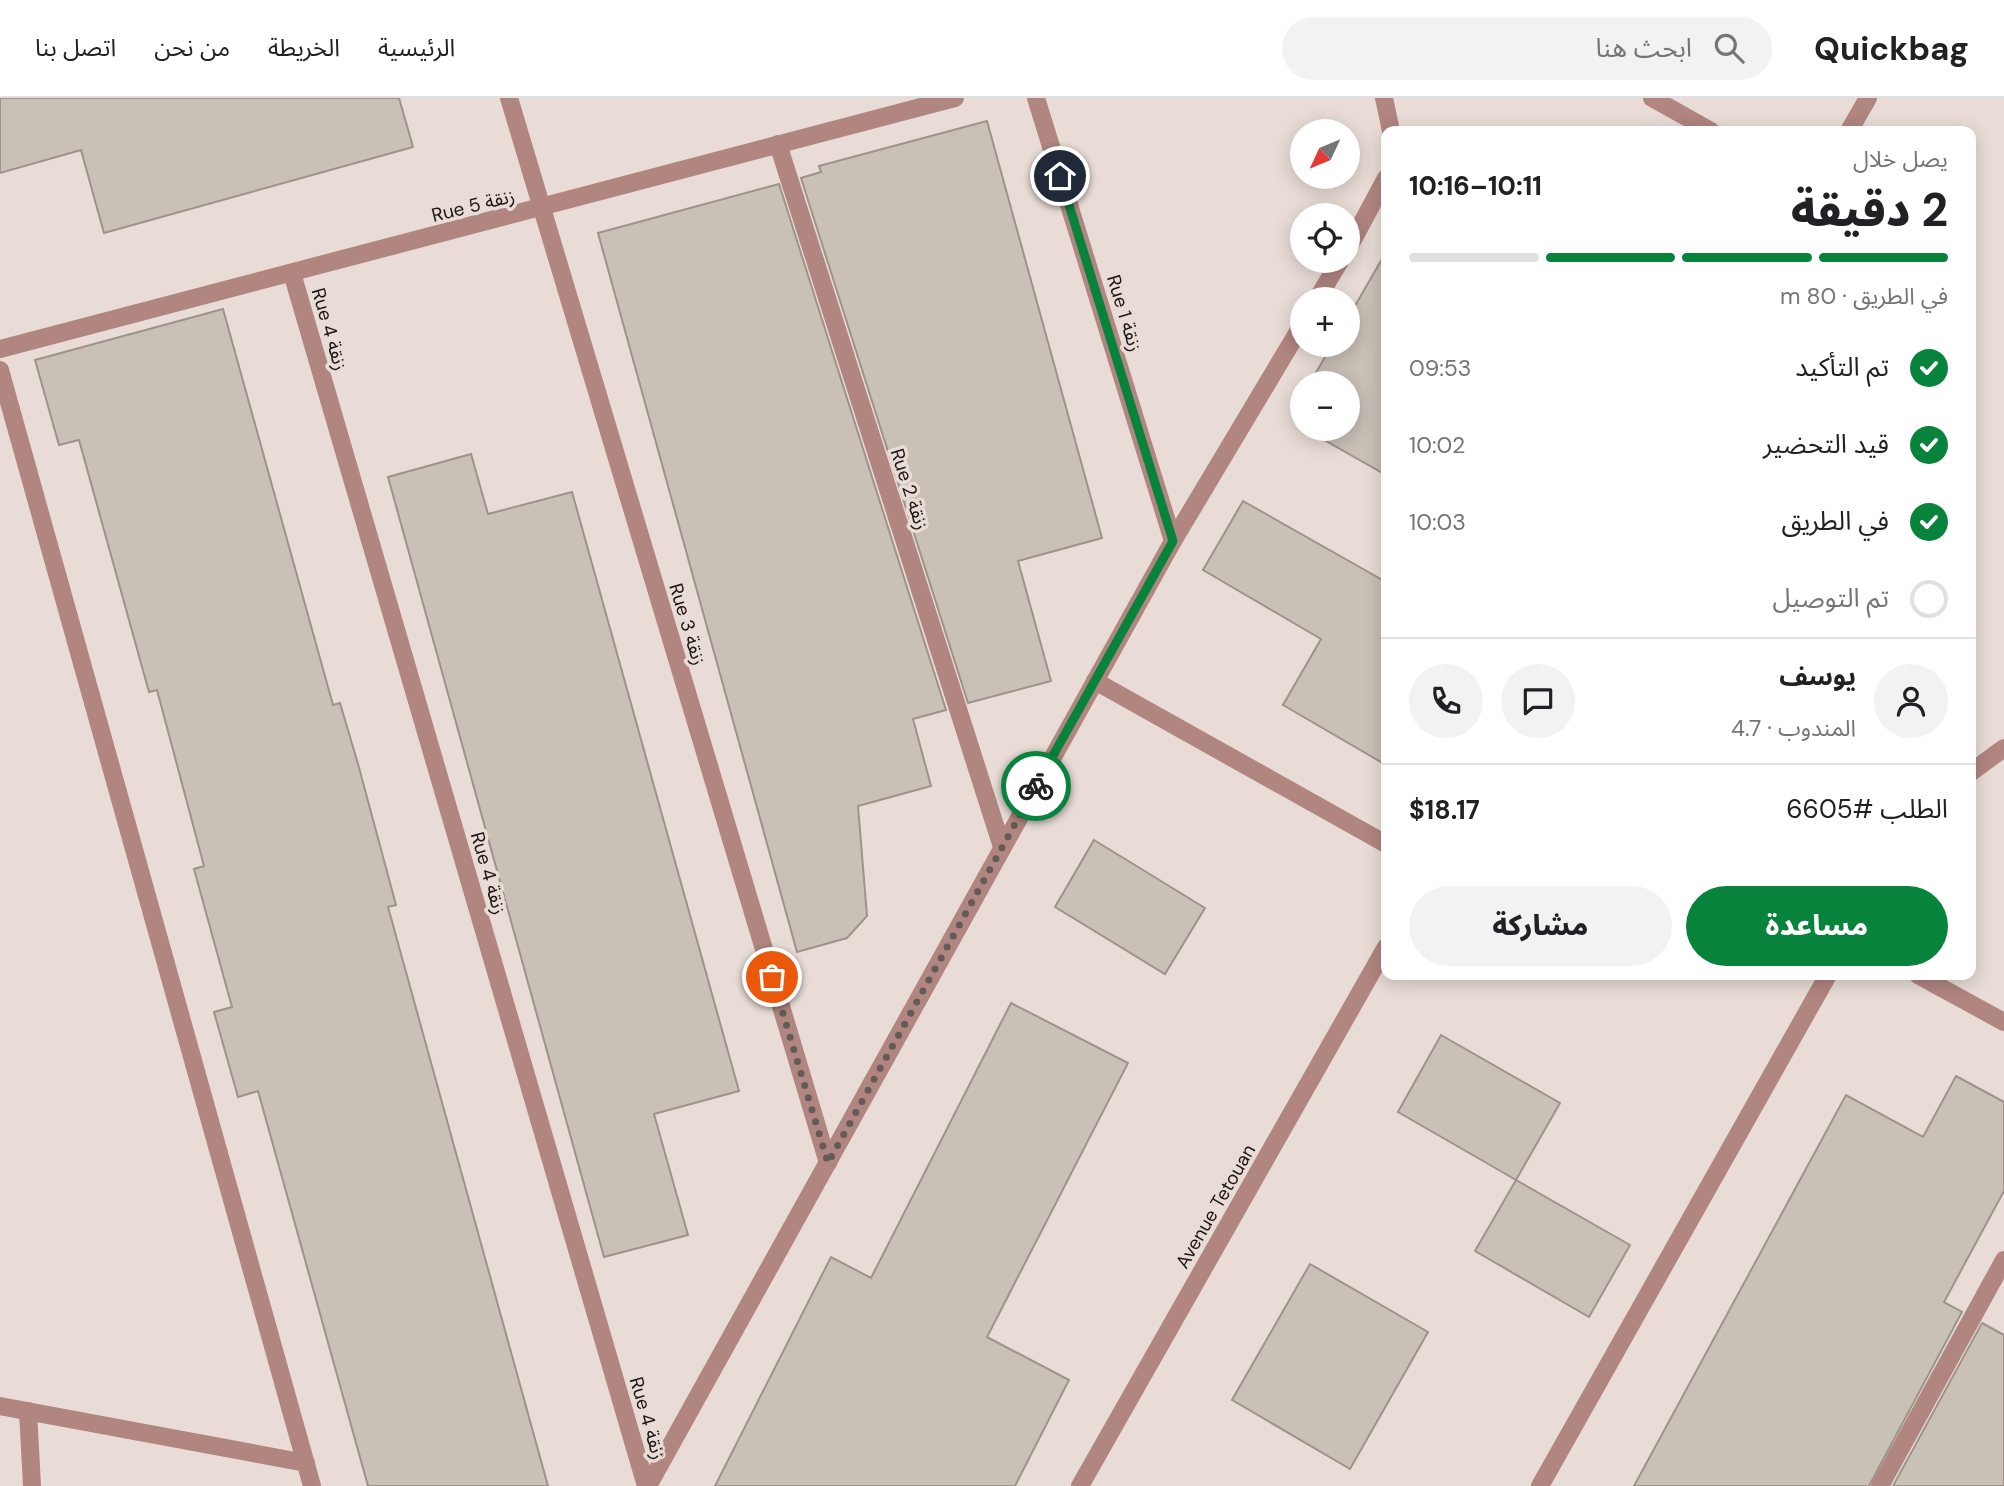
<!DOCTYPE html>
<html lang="ar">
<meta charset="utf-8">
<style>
body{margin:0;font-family:"DM Sans","Noto Sans Arabic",sans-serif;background:#f2f2f2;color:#202124;direction:rtl;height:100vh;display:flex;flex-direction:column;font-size:26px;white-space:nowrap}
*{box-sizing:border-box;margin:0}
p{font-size:23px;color:#757577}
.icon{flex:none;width:38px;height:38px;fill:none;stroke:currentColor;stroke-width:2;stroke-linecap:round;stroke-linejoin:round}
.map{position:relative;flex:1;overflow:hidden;direction:ltr}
.side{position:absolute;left:1381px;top:28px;width:595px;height:854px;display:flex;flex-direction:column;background:#fff;border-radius:14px;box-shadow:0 4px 18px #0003;direction:rtl}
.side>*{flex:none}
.needle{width:46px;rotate:226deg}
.tools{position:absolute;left:1290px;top:21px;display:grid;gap:14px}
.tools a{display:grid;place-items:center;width:70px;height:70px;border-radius:50%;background:#fff;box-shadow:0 4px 18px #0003;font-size:35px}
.pin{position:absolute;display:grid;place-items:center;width:60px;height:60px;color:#fff;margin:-30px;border:4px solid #fff;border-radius:50%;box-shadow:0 2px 7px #0007}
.courier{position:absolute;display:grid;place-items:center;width:70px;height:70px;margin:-35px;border:5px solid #08833c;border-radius:50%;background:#fff;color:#222;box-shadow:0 2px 9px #0007}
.headline em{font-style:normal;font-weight:800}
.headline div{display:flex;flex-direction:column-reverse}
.headline{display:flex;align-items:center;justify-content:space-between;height:119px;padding:0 28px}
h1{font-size:46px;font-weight:800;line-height:52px}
.bar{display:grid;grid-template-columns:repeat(4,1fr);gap:10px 7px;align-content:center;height:84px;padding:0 28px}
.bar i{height:9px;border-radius:5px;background:#e0e0e0}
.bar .on{background:#08833c}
.bar p{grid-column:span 4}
.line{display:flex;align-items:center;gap:18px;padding:0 28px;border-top:2px solid #e0e0e0}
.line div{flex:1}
.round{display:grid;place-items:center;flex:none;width:74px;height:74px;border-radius:37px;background:#f2f2f2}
ol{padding:0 28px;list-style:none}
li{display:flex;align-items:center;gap:21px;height:77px}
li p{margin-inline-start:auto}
li .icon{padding:7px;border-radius:50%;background:#08833c;color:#fff;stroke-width:4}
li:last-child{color:#757577}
li i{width:38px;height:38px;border:4px solid #e0e0e0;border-radius:50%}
.action{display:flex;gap:14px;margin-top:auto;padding:14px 28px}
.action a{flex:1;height:80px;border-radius:42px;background:#08833c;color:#fff;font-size:28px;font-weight:800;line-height:80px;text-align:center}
.action a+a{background:#f2f2f2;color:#202124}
header{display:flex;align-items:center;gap:42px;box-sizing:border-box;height:98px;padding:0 35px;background:#fff;border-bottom:2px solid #e0e0e0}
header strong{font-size:33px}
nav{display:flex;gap:38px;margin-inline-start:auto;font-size:24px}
.search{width:490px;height:63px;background:#f2f2f2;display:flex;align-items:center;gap:18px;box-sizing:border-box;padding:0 24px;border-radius:38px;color:#757577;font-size:26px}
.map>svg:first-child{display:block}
.building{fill:#c9c0b6;stroke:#9d938a;stroke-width:2}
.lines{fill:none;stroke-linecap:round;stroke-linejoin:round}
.minor{stroke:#b18580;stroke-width:18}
.tertiary{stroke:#b18580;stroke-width:18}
.done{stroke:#625b58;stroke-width:7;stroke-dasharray:0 12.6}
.route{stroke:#08833c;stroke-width:9}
.labels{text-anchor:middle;stroke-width:7;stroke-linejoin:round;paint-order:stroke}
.street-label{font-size:19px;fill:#1a1614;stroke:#e9dcd6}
</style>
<header>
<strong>Quickbag</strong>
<div class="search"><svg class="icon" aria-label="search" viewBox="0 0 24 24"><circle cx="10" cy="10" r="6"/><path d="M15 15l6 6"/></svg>ابحث هنا</div>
<nav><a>الرئيسية</a><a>الخريطة</a><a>من نحن</a><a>اتصل بنا</a></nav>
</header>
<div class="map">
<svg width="2004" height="1388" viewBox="0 0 2004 1388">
<rect width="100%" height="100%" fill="#e9dcd6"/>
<g class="building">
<polygon points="0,0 399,0 413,49 104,135 81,52 0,75"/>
<polygon points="987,23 1102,440 1018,463 1051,583 968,605 801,80 821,74 819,68"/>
<polygon points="779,86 946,612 913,621 931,688 858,708 867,818 847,840 797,854 598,135"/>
<polygon points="1386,154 1386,377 1305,331 1348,331 1348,285 1310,285 1332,247 1348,247 1348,220"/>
<polygon points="223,211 333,607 340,605 358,666 396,807 388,809 548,1388 368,1388 258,993 238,999 214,914 232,909 194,771 204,768 157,592 149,594 79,342 59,347 35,262"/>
<polygon points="471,356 488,416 572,394 739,993 654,1016 688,1137 604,1159 388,379"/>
<polygon points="1243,403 1386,484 1386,667 1283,607 1321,541 1203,472"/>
<polygon points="1094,742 1205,810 1165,876 1055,809"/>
<polygon points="1011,905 1128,965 987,1239 1069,1282 1015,1388 715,1388 831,1159 871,1180"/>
<polygon points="1441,937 1560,1005 1516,1082 1398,1014"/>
<polygon points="1956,978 2004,1004 2004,1093 1944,1204 1962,1214 1869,1388 1634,1388 1846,997 1923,1039"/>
<polygon points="1516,1082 1630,1147 1589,1219 1475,1153"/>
<polygon points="1310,1166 1428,1234 1350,1371 1232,1302"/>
<polygon points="1982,1225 2004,1237 2004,1388 1893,1388"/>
</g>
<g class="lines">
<g class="minor">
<polyline points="509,0 828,1065"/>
<polyline points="1036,0 1173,443"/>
<polyline points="1384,0 1391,33"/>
<polyline points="1652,0 1711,33"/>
<polyline points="1849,33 1868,0"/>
<polyline points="778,46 1002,749"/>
<polyline points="1348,151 1386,80"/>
<polyline points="292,175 646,1388"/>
<polyline points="1317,201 1340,163"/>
<polyline points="0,251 955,0"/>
<polyline points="1095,583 1386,746"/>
<polyline points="1970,675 2004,650"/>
<polyline points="1918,877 2004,924"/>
<polyline points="0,1308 306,1365"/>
<polyline points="28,1313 32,1388"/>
<polyline points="648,1388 1173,443 1302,227"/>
<polyline points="1080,1388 1386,849"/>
<polyline points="1540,1388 1828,877"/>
<polyline points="1880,1388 2004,1162"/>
</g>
<polyline class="tertiary" points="0,272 312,1388"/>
</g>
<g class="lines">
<polyline class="done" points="772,879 828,1065 1036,688"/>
<polyline class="route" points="1036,688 1173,443 1060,78"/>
</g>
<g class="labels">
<g class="street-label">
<text transform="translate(473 107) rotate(-14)" y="7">Rue 5 زنقة</text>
<text transform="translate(1125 215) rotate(73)" y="7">Rue 1 زنقة</text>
<text transform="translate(330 231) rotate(74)" y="7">Rue 4 زنقة</text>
<text transform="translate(910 391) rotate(72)" y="7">Rue 2 زنقة</text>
<text transform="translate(688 526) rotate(73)" y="7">Rue 3 زنقة</text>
<text transform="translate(489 775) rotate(74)" y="7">Rue 4 زنقة</text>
<text transform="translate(1215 1108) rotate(-60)" y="7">Avenue Tetouan</text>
<text transform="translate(648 1320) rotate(74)" y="7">Rue 4 زنقة</text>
</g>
</g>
</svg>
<div class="tools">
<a><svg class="needle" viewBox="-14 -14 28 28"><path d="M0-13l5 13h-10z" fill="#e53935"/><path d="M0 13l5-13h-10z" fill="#757577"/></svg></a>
<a><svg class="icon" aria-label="locate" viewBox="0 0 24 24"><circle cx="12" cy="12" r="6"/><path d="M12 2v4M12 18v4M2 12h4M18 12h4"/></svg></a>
<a>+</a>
<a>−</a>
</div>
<div class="pin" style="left:772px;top:879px;background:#ea580c"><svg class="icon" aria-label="bag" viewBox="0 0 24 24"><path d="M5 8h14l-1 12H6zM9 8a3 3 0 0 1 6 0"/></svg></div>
<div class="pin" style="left:1060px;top:78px;background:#1f2937"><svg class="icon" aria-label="home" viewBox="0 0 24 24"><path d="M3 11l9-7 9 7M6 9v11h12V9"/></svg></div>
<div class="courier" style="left:1036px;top:688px"><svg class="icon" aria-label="bike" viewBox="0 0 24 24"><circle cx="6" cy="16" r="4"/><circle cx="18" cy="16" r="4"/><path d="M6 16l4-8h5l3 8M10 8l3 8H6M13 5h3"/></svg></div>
<section class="side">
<div class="headline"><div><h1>2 دقيقة</h1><p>يصل خلال</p></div><em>10:11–10:16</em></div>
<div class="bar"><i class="on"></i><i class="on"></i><i class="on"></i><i></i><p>في الطريق · 80 m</p></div>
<ol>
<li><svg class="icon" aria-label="check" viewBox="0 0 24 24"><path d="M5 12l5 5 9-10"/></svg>تم التأكيد<p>09:53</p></li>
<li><svg class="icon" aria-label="check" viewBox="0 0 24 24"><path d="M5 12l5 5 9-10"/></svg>قيد التحضير<p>10:02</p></li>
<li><svg class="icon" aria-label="check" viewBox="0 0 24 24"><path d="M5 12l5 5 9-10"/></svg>في الطريق<p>10:03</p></li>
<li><i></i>تم التوصيل</li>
</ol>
<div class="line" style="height:126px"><a class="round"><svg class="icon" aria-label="person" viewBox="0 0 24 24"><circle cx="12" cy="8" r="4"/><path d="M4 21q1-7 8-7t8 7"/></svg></a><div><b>يوسف</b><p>المندوب · 4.7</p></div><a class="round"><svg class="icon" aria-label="chat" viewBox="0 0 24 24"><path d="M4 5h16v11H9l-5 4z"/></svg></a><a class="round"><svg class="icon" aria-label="phone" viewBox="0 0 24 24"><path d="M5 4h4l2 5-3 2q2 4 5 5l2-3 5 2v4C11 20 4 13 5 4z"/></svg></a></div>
<div class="line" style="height:91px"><div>الطلب #6605</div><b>$18.17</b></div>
<div class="action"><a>مساعدة</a><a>مشاركة</a></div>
</section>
</div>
